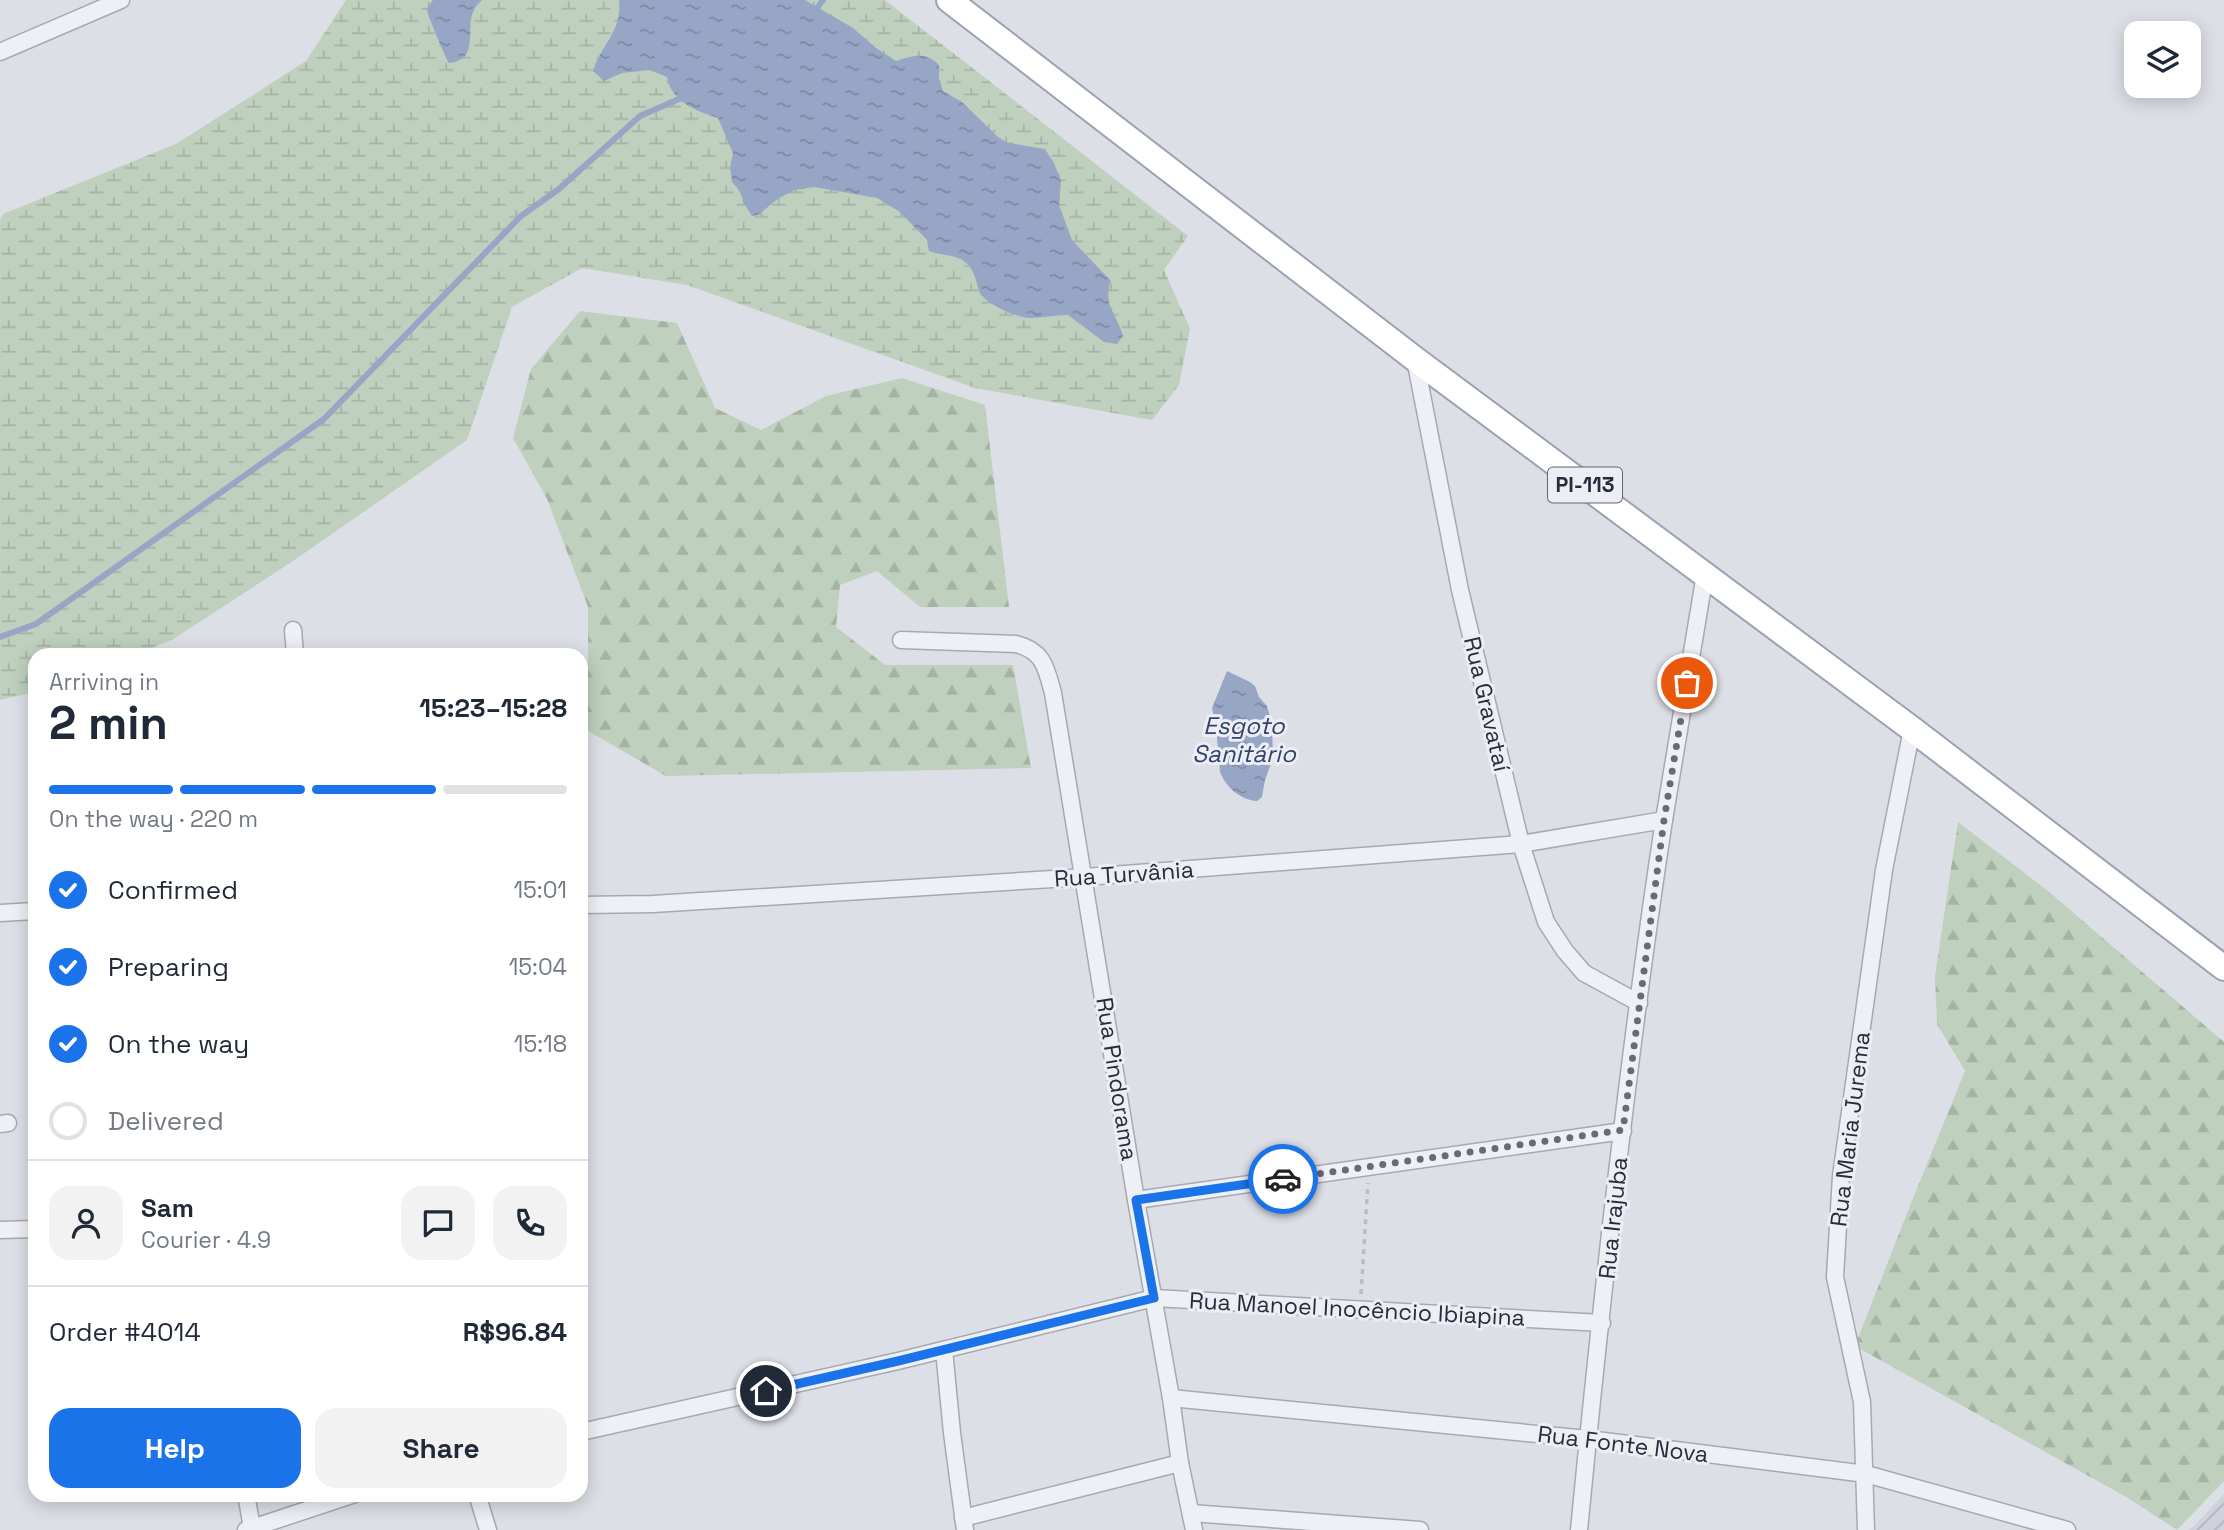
<!DOCTYPE html>
<meta charset="utf-8">
<style>
body{margin:0;font-family:"Space Grotesk",sans-serif;background:#f2f2f3;color:#1f2937;height:100vh;display:flex;flex-direction:column;font-size:26px;white-space:nowrap}
*{box-sizing:border-box;margin:0}
p{font-size:23px;color:#747a83}
.icon{flex:none;width:38px;height:38px;fill:none;stroke:currentColor;stroke-width:2;stroke-linecap:round;stroke-linejoin:round}
.map{position:relative;flex:1;overflow:hidden}
.sheet{position:absolute;left:28px;top:648px;width:560px;height:854px;display:flex;flex-direction:column;background:#fff;border-radius:21px;box-shadow:0 4px 18px #0003}
.sheet>*{flex:none}
.tools{position:absolute;left:2124px;top:21px;display:grid;gap:14px}
.tools a{display:grid;place-items:center;width:77px;height:77px;border-radius:14px;background:#fff;box-shadow:0 4px 18px #0003;font-size:35px}
.pin{position:absolute;display:grid;place-items:center;width:60px;height:60px;color:#fff;margin:-30px;border:4px solid #fff;border-radius:50%;box-shadow:0 2px 7px #0007}
.courier{position:absolute;display:grid;place-items:center;width:70px;height:70px;margin:-35px;border:5px solid #1a73e8;border-radius:50%;background:#fff;color:#222;box-shadow:0 2px 9px #0007}
.headline em{font-style:normal;font-weight:700}
.headline div{display:flex;flex-direction:column-reverse}
.headline{display:flex;align-items:center;justify-content:space-between;height:119px;padding:0 21px}
h1{font-size:46px;font-weight:700;line-height:52px}
.bar{display:grid;grid-template-columns:repeat(4,1fr);gap:10px 7px;align-content:center;height:84px;padding:0 21px}
.bar i{height:9px;border-radius:5px;background:#e0e1e3}
.bar .active{background:#1a73e8}
.bar p{grid-column:span 4}
.line{display:flex;align-items:center;gap:18px;padding:0 21px;border-top:2px solid #e0e1e3}
.line div{flex:1}
.round{display:grid;place-items:center;flex:none;width:74px;height:74px;border-radius:21px;background:#f2f2f3}
ol{padding:0 21px;list-style:none}
li{display:flex;align-items:center;gap:21px;height:77px}
li p{margin-inline-start:auto}
li .icon{padding:7px;border-radius:50%;background:#1a73e8;color:#fff;stroke-width:4}
li:last-child{color:#747a83}
li i{width:38px;height:38px;border:4px solid #e0e1e3;border-radius:50%}
.button{display:flex;gap:14px;margin-top:auto;padding:14px 21px}
.button a{flex:1;height:80px;border-radius:21px;background:#1a73e8;color:#fff;font-size:28px;font-weight:700;line-height:80px;text-align:center}
.button a+a{background:#f2f2f3;color:#1f2937}
.map>svg:first-child{display:block}
.industrial{fill:url(#industrial-furrows)}
.forest{fill:url(#forest-firs)}
.wetland{fill:url(#wetland-marsh)}
.water{fill:url(#water-ripples)}
.lines{fill:none;stroke-linecap:round;stroke-linejoin:round}
.stream{stroke:#98a6c6;stroke-width:6}
.minor-casing{stroke:#a6a9b3;stroke-width:19}
.primary-casing{stroke:#9ca1b2;stroke-width:28}
.path{stroke:#bbbdc5;stroke-width:3.5;stroke-dasharray:5 5;stroke-linecap:butt}
.minor{stroke:#eff0f5;stroke-width:16}
.primary{stroke:#fff;stroke-width:24}
.done{stroke:#676a78;stroke-width:7;stroke-dasharray:0 12.6}
.route{stroke:#1a73e8;stroke-width:9}
.labels{text-anchor:middle;stroke-width:6;stroke-linejoin:round;paint-order:stroke}
.shield{fill:#eceef4;stroke:#626673;stroke-width:2}
.shield-label{font-size:21px;font-weight:bold;fill:#272b3c}
.street-label{font-size:23px;fill:#272b3c;stroke:#eceef4}
.water-label{font-size:24px;font-style:italic;fill:#32436f;stroke:#eceef4}
</style>
<div class="map">
<svg width="2224" height="1530" viewBox="0 0 2224 1530">
<defs>
<pattern id="industrial-furrows" width="10" height="10" patternUnits="userSpaceOnUse" patternTransform="scale(1.75)"><rect width="10" height="10" fill="#cfd1db"/><path d="M-1 1l2-2M0 10L10 0M9 11l2-2" fill="none" stroke="#b2b4bd"/></pattern>
<pattern id="forest-firs" width="22" height="20" patternUnits="userSpaceOnUse" patternTransform="scale(1.75)"><rect width="22" height="20" fill="#bfd0be"/><path d="M5 1l3.5 6h-7zM16 11l3.5 6h-7z" fill="#a4b3a4"/></pattern>
<pattern id="wetland-marsh" width="20" height="14" patternUnits="userSpaceOnUse" patternTransform="scale(1.75)"><rect width="20" height="14" fill="#bfd0be"/><path d="M1 5h8M5 5V1M11 12h8M15 12V8" fill="none" stroke="#a4b3a4"/></pattern>
<pattern id="water-ripples" width="26" height="14" patternUnits="userSpaceOnUse" patternTransform="scale(1.75)"><rect width="26" height="14" fill="#98a6c6"/><path d="M2 4q2-2 4 0t4 0M15 11q2-2 4 0t4 0" fill="none" stroke="#7c87a2"/></pattern>
</defs>
<rect width="100%" height="100%" fill="#dddfe6"/>
<polygon class="industrial" points="2224,1494 2224,1530 2189,1530 2194,1526"/>
<g class="forest">
<polygon points="580,311 677,323 715,408 761,430 826,396 902,378 985,405 1009,607 920,607 877,571 840,585 836,627 885,665 1013,665 1031,768 666,776 588,731 588,607 547,499 513,438 531,369"/>
<polygon points="1958,822 2048,891 2224,1042 2224,1481 2177,1530 2128,1498 1855,1346 1911,1203 1965,1071 1937,1024 1935,976"/>
</g>
<polygon class="wetland" points="346,0 885,0 1188,236 1164,270 1190,329 1179,385 1152,420 975,388 687,285 582,268 512,307 467,440 293,561 172,640 136,654 35,654 35,692 0,700 0,220 3,214 176,144 306,61"/>
<g class="water">
<path d="M433 0H482C480 3 476 5 475 8 463 29 482 59 449 63 446 59 427 14 427 10 428 6 431 3 433 0Z"/>
<path d="M619 0H805L853 28 876 48 896 61C913 56 925 51 939 65V78L943 91 962 102 998 137 1008 143 1045 149 1054 163 1061 181 1059 205 1072 240 1111 281C1102 305 1117 314 1123 336L1117 344 1104 342 1068 315C1055 315 1042 318 1030 318 1017 318 983 303 979 291 976 281 974 268 965 262 956 254 941 256 929 251L927 240 900 212 877 198 814 187 795 190 779 198 758 215 752 216C743 205 743 192 732 182L730 167 733 153 718 118C697 111 671 102 667 77L650 70 622 73 604 81 593 71C601 44 622 33 619 0Z"/>
<path d="M1227 671 1250 682 1255 686 1259 697 1267 706 1272 724 1273 758 1265 780 1262 797 1257 801C1240 800 1226 787 1220 772L1216 726 1212 708Z"/>
</g>
<g class="lines">
<g class="stream">
<polyline points="812,15 823,0"/>
<polyline points="0,637 36,624 324,419 521,216 559,189 640,116 686,96"/>
</g>
<g class="minor-casing">
<g id="minor">
<polyline points="0,52 121,0"/>
<polyline points="1415,359 1460,590 1521,844 1546,922 1565,951 1584,973 1639,1003"/>
<polyline points="293,630 295,654"/>
<path d="M901 640 1016 644C1044 651 1046 668 1053 693L1136 1200 1171 1398 1180 1463 1194 1530"/>
<polyline points="581,905 653,904 1085,877 1521,844 1664,820"/>
<polyline points="0,913 35,911"/>
<polyline points="0,1124 8,1123"/>
<polyline points="1136,1200 1623,1131"/>
<polyline points="0,1230 35,1229"/>
<polyline points="944,1350 952,1433 965,1530"/>
<polyline points="1171,1398 1588,1439 1866,1474 2067,1530"/>
<polyline points="581,1432 898,1361 1154,1298 1602,1323"/>
<polyline points="246,1494 252,1528"/>
<polyline points="477,1494 488,1530"/>
<polyline points="1191,1513 1420,1530"/>
<polyline points="963,1518 1180,1463"/>
<polyline points="246,1530 355,1494"/>
<path d="M1579 1530C1602 1293 1628 1055 1664 820 1677 738 1692 656 1705 574"/>
<polyline points="1866,1530 1862,1402 1835,1277 1841,1176 1884,870 1912,729"/>
</g>
</g>
<g class="primary-casing">
<polyline id="primary" points="949,0 1415,359 1912,729 2224,968"/>
</g>
<polyline class="path" points="1361,1294 1368,1183"/>
<use href="#minor" class="minor"/>
<use href="#primary" class="primary"/>
</g>
<g class="lines">
<polyline class="done" points="1283,1179 1623,1130 1664,820 1687,683"/>
<polyline class="route" points="766,1391 898,1361 1154,1298 1136,1200 1283,1179"/>
</g>
<g class="labels">
<rect class="shield" x="1548" y="467.5" width="74" height="35" rx="5"/>
<g class="shield-label">
<text x="1585" y="492">PI-113</text>
</g>
<g class="street-label">
<text transform="translate(1487 704) rotate(77)" y="8">Rua Gravataí</text>
<text transform="translate(1124 874) rotate(-4)" y="8">Rua Turvânia</text>
<text transform="translate(1117 1079) rotate(81)" y="8">Rua Pindorama</text>
<text transform="translate(1850 1129) rotate(-83)" y="8">Rua Maria Jurema</text>
<text transform="translate(1613 1218) rotate(-84)" y="8">Rua Irajuba</text>
<text transform="translate(1357 1309) rotate(3)" y="8">Rua Manoel Inocêncio Ibiapina</text>
<text transform="translate(1623 1444) rotate(7)" y="8">Rua Fonte Nova</text>
</g>
<g class="water-label">
<text x="1244" y="734">Esgoto<tspan x="1244" dy="28">Sanitário</tspan></text>
</g>
</g>
</svg>
<div class="tools">
<a><svg class="icon" aria-label="layers" viewBox="0 0 24 24"><path d="M12 4l9 5-9 5-9-5zM3 14l9 5 9-5"/></svg></a>
</div>
<div class="pin" style="left:1687px;top:683px;background:#ea580c"><svg class="icon" aria-label="bag" viewBox="0 0 24 24"><path d="M5 8h14l-1 12H6zM9 8a3 3 0 0 1 6 0"/></svg></div>
<div class="pin" style="left:766px;top:1391px;background:#1f2937"><svg class="icon" aria-label="home" viewBox="0 0 24 24"><path d="M3 11l9-7 9 7M6 9v11h12V9"/></svg></div>
<div class="courier" style="left:1283px;top:1179px"><svg class="icon" aria-label="car" viewBox="0 0 24 24"><path d="M5 17H2v-5l4-1 3-4h7l3 4 3 1v5h-3M9 17h6M6 11h13"/><circle cx="7" cy="17" r="2"/><circle cx="17" cy="17" r="2"/></svg></div>
<section class="sheet">
<div class="headline"><div><h1>2 min</h1><p>Arriving in</p></div><em>15:23–15:28</em></div>
<div class="bar"><i class="active"></i><i class="active"></i><i class="active"></i><i></i><p>On the way · 220 m</p></div>
<ol>
<li><svg class="icon" aria-label="check" viewBox="0 0 24 24"><path d="M5 12l5 5 9-10"/></svg>Confirmed<p>15:01</p></li>
<li><svg class="icon" aria-label="check" viewBox="0 0 24 24"><path d="M5 12l5 5 9-10"/></svg>Preparing<p>15:04</p></li>
<li><svg class="icon" aria-label="check" viewBox="0 0 24 24"><path d="M5 12l5 5 9-10"/></svg>On the way<p>15:18</p></li>
<li><i></i>Delivered</li>
</ol>
<div class="line" style="height:126px"><a class="round"><svg class="icon" aria-label="person" viewBox="0 0 24 24"><circle cx="12" cy="8" r="4"/><path d="M4 21q1-7 8-7t8 7"/></svg></a><div><b>Sam</b><p>Courier · 4.9</p></div><a class="round"><svg class="icon" aria-label="chat" viewBox="0 0 24 24"><path d="M4 5h16v11H9l-5 4z"/></svg></a><a class="round"><svg class="icon" aria-label="phone" viewBox="0 0 24 24"><path d="M5 4h4l2 5-3 2q2 4 5 5l2-3 5 2v4C11 20 4 13 5 4z"/></svg></a></div>
<div class="line" style="height:91px"><div>Order #4014</div><b>R$96.84</b></div>
<div class="button"><a>Help</a><a>Share</a></div>
</section>
</div>
